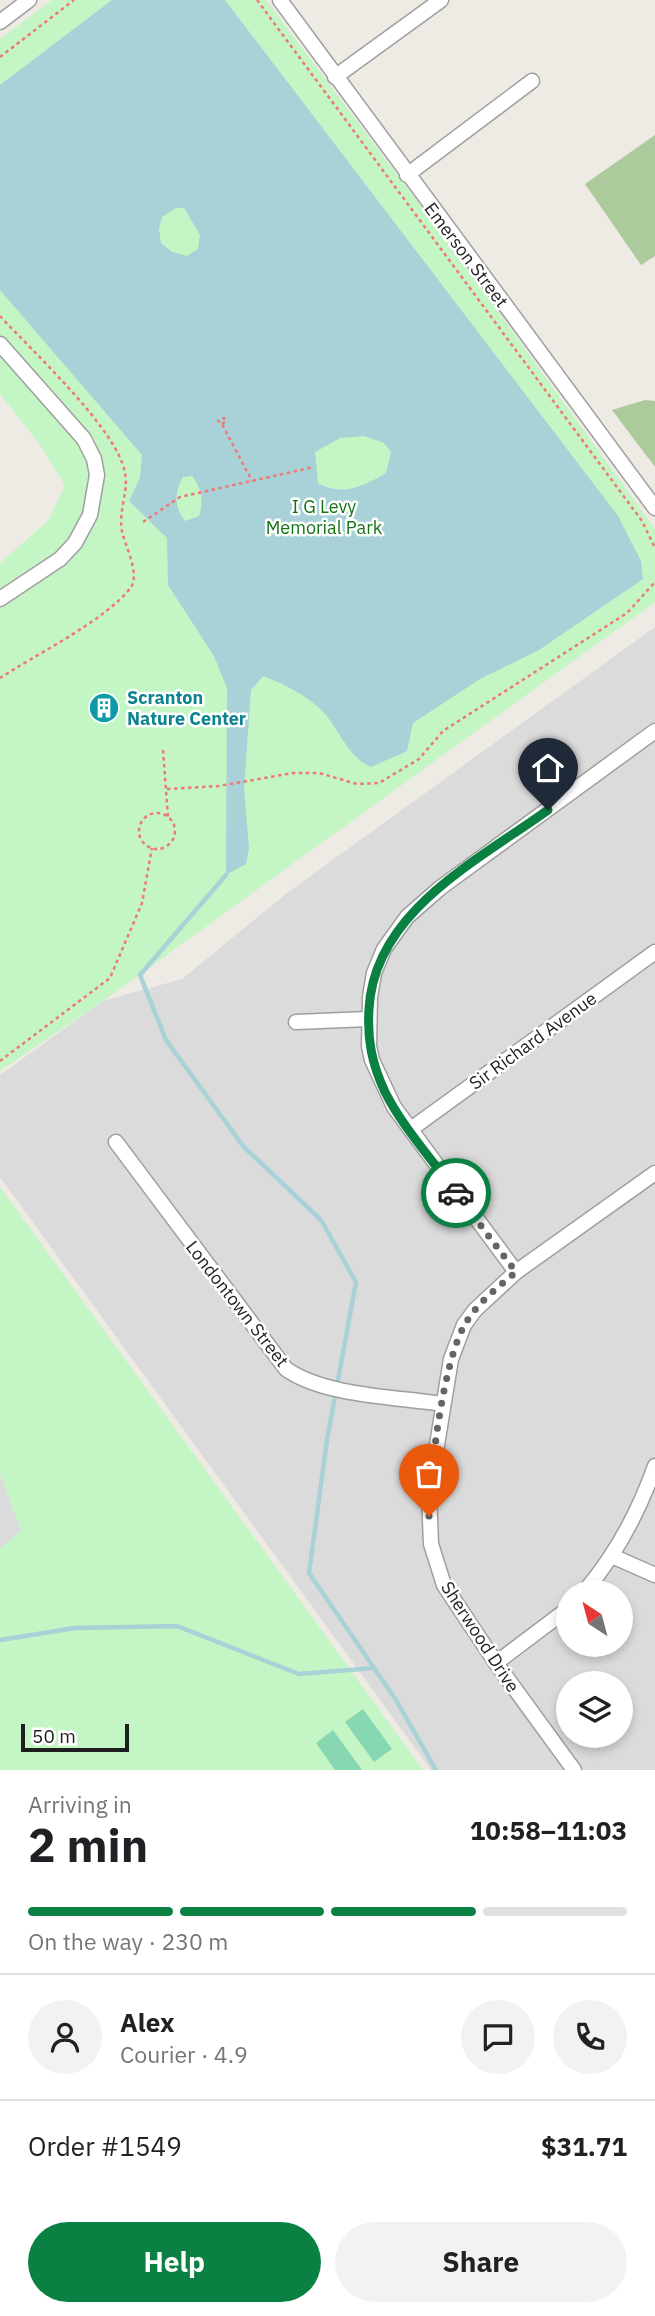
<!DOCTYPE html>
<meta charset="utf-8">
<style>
body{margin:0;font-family:"IBM Plex Sans",sans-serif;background:#f2f2f2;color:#202124;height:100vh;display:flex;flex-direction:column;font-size:26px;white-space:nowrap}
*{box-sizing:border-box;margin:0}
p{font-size:23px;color:#757577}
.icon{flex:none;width:38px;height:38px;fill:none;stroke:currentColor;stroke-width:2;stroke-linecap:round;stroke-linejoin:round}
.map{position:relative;height:1770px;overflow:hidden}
.sheet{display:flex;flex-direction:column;background:#fff;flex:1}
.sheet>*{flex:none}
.needle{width:46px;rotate:324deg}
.tools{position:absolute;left:556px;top:1580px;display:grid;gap:14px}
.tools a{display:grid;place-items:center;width:77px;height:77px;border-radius:50%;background:#fff;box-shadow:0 4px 10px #0003;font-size:35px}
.scale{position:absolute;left:21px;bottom:18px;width:108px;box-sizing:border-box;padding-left:7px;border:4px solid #1e1e1e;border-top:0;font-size:19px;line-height:24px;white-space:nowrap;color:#1e1e1e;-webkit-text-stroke:5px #fff;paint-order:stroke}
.pin{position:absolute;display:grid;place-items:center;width:60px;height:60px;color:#fff;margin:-72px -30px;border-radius:50% 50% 50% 0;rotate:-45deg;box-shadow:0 0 7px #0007}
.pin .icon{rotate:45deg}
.courier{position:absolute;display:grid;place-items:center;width:70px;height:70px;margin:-35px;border:5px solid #0b8043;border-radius:50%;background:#fff;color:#222;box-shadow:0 2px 9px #0007}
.summary em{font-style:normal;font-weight:800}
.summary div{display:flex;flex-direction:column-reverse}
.summary{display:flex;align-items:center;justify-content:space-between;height:119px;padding:0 28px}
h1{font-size:46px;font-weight:800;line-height:52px}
.bar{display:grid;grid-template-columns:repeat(4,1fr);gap:10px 7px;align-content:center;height:84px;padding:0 28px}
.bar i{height:9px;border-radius:5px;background:#e0e0e0}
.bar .on{background:#0b8043}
.bar p{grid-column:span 4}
.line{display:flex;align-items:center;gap:18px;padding:0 28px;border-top:2px solid #e0e0e0}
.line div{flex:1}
.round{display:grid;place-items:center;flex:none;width:74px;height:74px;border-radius:37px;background:#f2f2f2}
.button{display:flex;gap:14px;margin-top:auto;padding:14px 28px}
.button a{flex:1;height:80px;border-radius:42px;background:#0b8043;color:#fff;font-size:28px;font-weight:800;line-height:80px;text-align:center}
.button a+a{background:#f2f2f2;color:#202124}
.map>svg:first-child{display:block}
.residential{fill:#dbdbdb;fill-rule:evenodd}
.forest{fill:#adca9c}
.park{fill:#c4f5c5}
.pitch{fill:#88d7b3}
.water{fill:#a8d1d8;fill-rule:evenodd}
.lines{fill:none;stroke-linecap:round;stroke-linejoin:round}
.stream{stroke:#a8d1d8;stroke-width:4.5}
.street-casing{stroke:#9f9f9f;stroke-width:17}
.path{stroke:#ee7875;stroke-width:2.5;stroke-dasharray:3.5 3.5;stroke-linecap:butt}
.street{stroke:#fff;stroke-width:14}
.done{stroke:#676563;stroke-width:7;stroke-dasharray:0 12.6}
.route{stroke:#0b8043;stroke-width:9}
.labels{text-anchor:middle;stroke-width:5;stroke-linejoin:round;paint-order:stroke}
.street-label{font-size:18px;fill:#1e1e1e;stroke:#fff}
.park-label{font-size:18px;fill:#147315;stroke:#fff}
.culture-label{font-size:18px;font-weight:bold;fill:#0d838f;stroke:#fff;text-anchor:start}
</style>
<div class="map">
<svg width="655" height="1770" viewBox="0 0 655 1770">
<rect width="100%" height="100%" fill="#eeeae4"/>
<g class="residential">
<path d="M655 627V1770H431L0 1177V1075L103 1001 182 979 287 893ZM569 1592H621V1645H569ZM569 1684H621V1736H569Z"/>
<polygon points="0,1474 22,1531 0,1548"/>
</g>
<g class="forest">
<polygon points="655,135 655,256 641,265 585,184"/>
<polygon points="645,400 655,401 655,467 612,410"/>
</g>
<g class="park">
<polygon points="52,0 266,0 447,241 655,529 655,602 103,1001 0,1071 0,563 49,520 65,485 38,442 0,394 0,39"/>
<polygon points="0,1187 423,1770 0,1770 0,1548 21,1531 0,1474"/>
</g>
<g class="pitch">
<polygon points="363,1709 392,1749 374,1762 345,1722"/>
<polygon points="333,1730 362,1770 335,1770 316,1743"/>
</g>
<path class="water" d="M112 0H225L618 516 641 561 643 579 539 650 480 679 413 723 407 751 371 767C347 756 341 732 324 713 309 696 284 684 263 676L251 690 244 789 249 849 246 864 226 875 227 688 214 656 168 585 167 538 129 501 140 478 142 455 0 290V85ZM176 208H184L200 235 198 249 187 256 172 252 161 243 159 229 162 217ZM364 436 384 443 391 452 386 473C364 486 342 497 318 483L315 452 340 438ZM192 476C202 490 204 500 199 516L185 521C174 506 174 493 183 477Z"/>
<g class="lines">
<g class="stream">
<polyline points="226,875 140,975 166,1040 243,1146 321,1220 356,1282 327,1440 309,1573 396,1700 436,1770"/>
<polyline points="0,1640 75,1628 177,1626 299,1674 374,1668"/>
</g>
<g class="street-casing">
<g id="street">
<polyline points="280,0 655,508"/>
<polyline points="0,22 29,0"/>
<polyline points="335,77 441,0"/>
<polyline points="407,175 532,81"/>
<polyline points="0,344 84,439 94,459 97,475 90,515 75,543 60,559 0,599"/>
<polyline points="296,1022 368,1019"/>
<polyline points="411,1129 655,952"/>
<path d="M116 1142 286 1369C324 1396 396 1397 443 1404"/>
<polyline points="516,1272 394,1107 372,1060 369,1046 370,997 374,973 384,949 407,917 440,888 655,731"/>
<polyline points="612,1556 655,1575"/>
<path d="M584 1592C615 1556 639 1511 655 1466"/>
<polyline points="496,1663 569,1608"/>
<polyline points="574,1770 496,1663 444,1585 431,1544 429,1494 451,1359 464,1325 475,1310 516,1272 655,1173"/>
</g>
</g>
<g class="path">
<polyline points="257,0 642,521 655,548"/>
<polyline points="0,57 74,0"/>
<path d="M0 316C31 350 118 430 125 473 129 491 118 511 122 531 125 546 140 573 131 587 108 619 35 655 0 678"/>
<polyline points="222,424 226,421 224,418 218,421 222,424 252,481"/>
<polyline points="143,522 180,497 314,467"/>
<polyline points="163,750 168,818"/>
<polyline points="167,789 219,786 293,773 319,773 357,784 379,783 419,759 443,731 627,613 655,582"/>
<circle cx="157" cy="831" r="18"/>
<polyline points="0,1061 110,978 142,903 152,848"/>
</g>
<use href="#street" class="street"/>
</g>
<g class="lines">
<path class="done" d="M429 1516C430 1471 443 1364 464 1326 476 1304 497 1288 516 1272L456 1193"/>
<path class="route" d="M456 1193C433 1160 403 1128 385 1092 372 1064 367 1040 369 1009 374 912 477 861 548 810"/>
</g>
<defs>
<g id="building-disc" transform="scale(1.575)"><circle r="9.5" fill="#0f9aa8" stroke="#fff"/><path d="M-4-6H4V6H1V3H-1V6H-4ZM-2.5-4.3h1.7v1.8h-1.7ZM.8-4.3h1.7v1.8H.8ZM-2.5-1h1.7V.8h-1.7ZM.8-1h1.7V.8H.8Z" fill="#fff"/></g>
</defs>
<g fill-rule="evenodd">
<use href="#building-disc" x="104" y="708"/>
</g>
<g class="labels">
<g class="street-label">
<text transform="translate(466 255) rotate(53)" y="6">Emerson Street</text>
<text transform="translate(533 1041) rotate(-36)" y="6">Sir Richard Avenue</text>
<text transform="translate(237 1304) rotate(52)" y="6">Londontown Street</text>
<text transform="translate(480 1637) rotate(57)" y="6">Sherwood Drive</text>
</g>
<g class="park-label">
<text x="324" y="513">I G Levy<tspan x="324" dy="21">Memorial Park</tspan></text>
</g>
<g class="culture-label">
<text x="127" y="704">Scranton<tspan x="127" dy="21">Nature Center</tspan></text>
</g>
</g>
</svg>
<div class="tools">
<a><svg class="needle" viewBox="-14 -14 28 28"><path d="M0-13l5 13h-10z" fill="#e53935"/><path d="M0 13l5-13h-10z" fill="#757577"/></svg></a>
<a><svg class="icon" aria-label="layers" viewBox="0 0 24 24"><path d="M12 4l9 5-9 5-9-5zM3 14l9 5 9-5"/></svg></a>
</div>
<div class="scale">50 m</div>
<div class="pin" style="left:429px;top:1516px;background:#ea580c"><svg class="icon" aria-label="bag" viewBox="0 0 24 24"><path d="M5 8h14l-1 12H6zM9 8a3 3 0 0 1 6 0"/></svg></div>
<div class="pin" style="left:548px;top:810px;background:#1f2937"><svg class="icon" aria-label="home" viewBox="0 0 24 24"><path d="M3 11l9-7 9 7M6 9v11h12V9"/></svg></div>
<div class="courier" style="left:456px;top:1193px"><svg class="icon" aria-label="car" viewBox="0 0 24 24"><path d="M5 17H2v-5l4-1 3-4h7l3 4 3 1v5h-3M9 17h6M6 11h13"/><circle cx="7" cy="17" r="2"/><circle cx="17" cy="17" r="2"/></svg></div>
</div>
<section class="sheet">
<div class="summary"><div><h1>2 min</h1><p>Arriving in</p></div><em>10:58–11:03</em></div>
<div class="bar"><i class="on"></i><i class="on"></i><i class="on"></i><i></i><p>On the way · 230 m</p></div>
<div class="line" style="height:126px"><a class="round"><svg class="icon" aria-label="person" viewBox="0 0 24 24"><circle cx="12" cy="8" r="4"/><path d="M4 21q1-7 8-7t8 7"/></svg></a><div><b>Alex</b><p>Courier · 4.9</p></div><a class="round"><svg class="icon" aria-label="chat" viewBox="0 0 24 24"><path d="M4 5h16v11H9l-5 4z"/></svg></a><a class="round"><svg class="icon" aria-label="phone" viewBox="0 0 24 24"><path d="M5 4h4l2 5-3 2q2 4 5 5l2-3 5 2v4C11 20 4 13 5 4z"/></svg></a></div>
<div class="line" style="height:91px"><div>Order #1549</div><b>$31.71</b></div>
<div class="button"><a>Help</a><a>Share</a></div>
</section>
